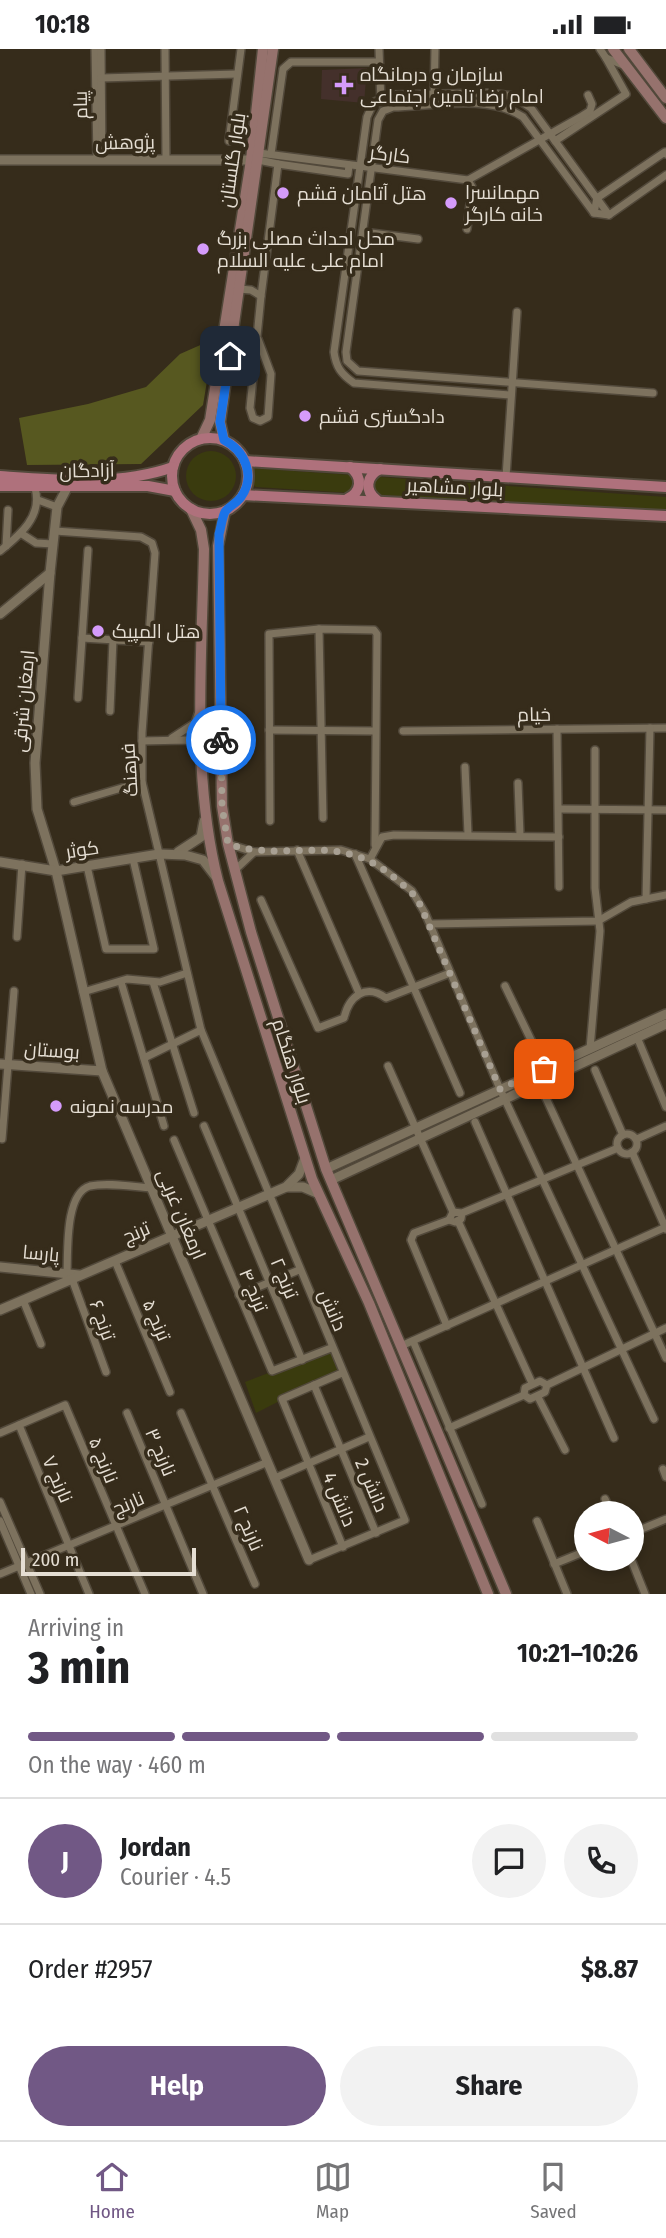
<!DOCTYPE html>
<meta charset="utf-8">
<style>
body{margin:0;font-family:"Fira Sans Condensed",Cairo,sans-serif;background:#f2f2f2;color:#202124;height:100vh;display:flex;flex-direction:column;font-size:26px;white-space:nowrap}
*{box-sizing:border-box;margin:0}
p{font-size:23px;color:#757577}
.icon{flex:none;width:38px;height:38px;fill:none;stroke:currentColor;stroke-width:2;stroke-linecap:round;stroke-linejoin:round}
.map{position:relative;height:1545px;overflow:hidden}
.details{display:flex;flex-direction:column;background:#fff;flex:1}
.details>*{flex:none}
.needle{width:46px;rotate:276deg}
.controls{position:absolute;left:574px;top:1452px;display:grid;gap:14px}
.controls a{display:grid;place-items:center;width:70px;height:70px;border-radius:50%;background:#fff;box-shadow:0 4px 10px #0003;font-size:35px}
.scale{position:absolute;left:21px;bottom:18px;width:175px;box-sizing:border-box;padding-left:7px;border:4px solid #e5ded3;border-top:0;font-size:19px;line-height:24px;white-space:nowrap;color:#e5ded3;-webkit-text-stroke:5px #362c1b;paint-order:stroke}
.pin{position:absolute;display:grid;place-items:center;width:60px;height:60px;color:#fff;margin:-30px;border-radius:14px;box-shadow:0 4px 10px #0006}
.courier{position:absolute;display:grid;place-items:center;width:70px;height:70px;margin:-35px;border:5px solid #1a73e8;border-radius:50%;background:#fff;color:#222;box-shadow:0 2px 9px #0007}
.summary em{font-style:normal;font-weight:700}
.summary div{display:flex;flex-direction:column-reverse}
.summary{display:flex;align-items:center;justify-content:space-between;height:119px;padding:0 28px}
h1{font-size:46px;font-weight:700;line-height:52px}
.bar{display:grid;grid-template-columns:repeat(4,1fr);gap:10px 7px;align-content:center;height:84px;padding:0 28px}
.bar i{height:9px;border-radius:5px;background:#e0e0e0}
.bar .current{background:#715885}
.bar p{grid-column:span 4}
.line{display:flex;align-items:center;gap:18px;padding:0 28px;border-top:2px solid #e0e0e0}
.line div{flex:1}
.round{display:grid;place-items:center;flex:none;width:74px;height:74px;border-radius:37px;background:#f2f2f2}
.button{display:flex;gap:14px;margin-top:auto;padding:14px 28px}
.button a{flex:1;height:80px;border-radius:42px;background:#715885;color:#fff;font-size:28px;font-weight:700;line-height:80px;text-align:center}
.button a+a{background:#f2f2f2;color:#202124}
.status{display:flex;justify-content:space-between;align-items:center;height:49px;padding:0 35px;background:#fff;direction:ltr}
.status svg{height:19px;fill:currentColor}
.tab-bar{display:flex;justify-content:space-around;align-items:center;height:98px;border-top:2px solid #e0e0e0;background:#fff;font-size:19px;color:#757577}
.tab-bar a{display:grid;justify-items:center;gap:4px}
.tab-bar .current{color:#715885}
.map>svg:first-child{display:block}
.medical{fill:#44302b}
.green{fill:#3a3b0e}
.forest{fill:#575820}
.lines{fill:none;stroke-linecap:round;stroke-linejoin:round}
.minor-casing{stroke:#52493b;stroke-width:10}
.tertiary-casing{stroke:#52493b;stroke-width:12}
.secondary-casing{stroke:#52493b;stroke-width:13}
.primary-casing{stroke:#52493b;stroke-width:14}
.minor{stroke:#7d725e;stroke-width:7}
.tertiary{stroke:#7d725e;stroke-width:9}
.secondary{stroke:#96726d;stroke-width:10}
.primary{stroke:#af717c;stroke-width:10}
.done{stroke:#a8a093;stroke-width:7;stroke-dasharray:0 12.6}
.route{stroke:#1a73e8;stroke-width:9}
.poi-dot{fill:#d59bfb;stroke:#362c1b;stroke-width:2.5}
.labels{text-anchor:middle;stroke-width:7;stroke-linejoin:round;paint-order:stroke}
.poi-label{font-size:19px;fill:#e5ded3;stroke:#362c1b;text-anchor:start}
.street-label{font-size:19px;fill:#e5ded3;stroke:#362c1b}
</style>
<div class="status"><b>10:18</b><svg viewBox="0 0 49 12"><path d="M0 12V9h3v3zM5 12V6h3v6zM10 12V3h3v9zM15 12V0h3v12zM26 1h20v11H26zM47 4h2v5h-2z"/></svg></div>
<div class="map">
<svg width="666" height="1545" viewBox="0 0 666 1545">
<rect width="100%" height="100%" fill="#362c1b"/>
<polygon class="medical" points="367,19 364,54 321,50 322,21"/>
<g class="green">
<circle cx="211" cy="427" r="25"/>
<polygon points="252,419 666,448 666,464 256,438 251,435"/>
<polygon points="331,1300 341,1321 256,1364 245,1333"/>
</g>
<polygon class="forest" points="214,290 203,356 141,415 27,416 19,369 88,355 146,338 180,305"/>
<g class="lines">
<g class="minor-casing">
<g id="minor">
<polyline points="95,0 97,111"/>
<polyline points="101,0 102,111"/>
<polyline points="165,0 166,109"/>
<polyline points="379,0 381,54"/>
<polyline points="600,0 606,9 628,18"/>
<polyline points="101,29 237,25"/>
<polyline points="434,49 435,0"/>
<polyline points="229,92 241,0"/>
<polyline points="555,92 626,45 606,9"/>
<polyline points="259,104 468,131 472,138 467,180"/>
<polyline points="271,105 283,20 291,13 379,13"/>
<polyline points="258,111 278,115 261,247"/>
<polyline points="278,115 348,125 349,116"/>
<polyline points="468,131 582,67 590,62 592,55 588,46"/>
<polyline points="594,164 597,149 665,103 666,105"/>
<polyline points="363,183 418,190"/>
<polyline points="239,240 251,241 261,247 250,359 253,369 260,372 268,368 271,325 258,290"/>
<path d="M653 344 358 322 347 312 346 303 378 71 383 62 393 58C433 57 489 45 523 68L594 164 609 166 666 126"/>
<path d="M511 346 354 334C341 325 336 318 334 303L367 68 374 53 390 46 489 44 513 47 531 59 609 166"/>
<polyline points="506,428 517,263"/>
<polyline points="38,451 57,458"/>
<polyline points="55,482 141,488 152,494 155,504 142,684 142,733 201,981 405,1471 309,1511"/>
<polyline points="22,485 36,494 53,495"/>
<polyline points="6,497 8,461"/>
<path d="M0 502C20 486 43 467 35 439"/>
<polyline points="319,580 323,769"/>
<polyline points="82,589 149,593"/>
<polyline points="78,649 88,501"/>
<polyline points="110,662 113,590"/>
<polyline points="557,680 559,838"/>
<polyline points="269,681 375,682"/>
<polyline points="403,682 666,679"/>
<polyline points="172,689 195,674 198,665"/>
<polyline points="142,692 186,691 202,699"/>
<polyline points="465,718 468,785"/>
<polyline points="518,734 520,786"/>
<polyline points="74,753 142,733"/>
<polyline points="560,760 666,761"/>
<polyline points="270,772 269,585 319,580 374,581 377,585 375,796"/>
<polyline points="228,795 254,803 341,801 370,810 412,842 425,864 500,1040 654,1370"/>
<polyline points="297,801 359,944"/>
<polyline points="355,805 460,1044"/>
<polyline points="370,810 382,788 394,786 559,788"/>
<polyline points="87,817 106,900 154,900 133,810"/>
<polyline points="235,821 254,803"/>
<polyline points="646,850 650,679"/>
<path d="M261 851 318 979 344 969C349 947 366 934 386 949L450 924"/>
<polyline points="430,875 598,872 631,853 666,846"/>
<polyline points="17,888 22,815"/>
<polyline points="121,933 164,1077"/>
<polyline points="153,933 194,1064"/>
<polyline points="505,937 545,1020"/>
<polyline points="83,943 127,930 160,933 187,924"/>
<polyline points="637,988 666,1058"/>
<polyline points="590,1000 600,882 595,839 595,701"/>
<polyline points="144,1009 201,981"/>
<polyline points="388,1017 453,1163"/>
<polyline points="595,1021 623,1086"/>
<polyline points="539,1034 666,1309"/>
<polyline points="475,1073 614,1389"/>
<polyline points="204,1077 302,1311"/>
<circle cx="627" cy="1095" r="10"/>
<polyline points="2,1090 14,942"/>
<polyline points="637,1090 666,1077"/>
<polyline points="174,1091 272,1322 331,1299"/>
<polyline points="632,1103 666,1180"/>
<polyline points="462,1164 461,1170 455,1173 449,1171 453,1163 462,1164 618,1099"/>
<polyline points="458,1172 532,1334"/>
<polyline points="115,1212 170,1343"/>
<path d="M67 1224C68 1201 65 1144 90 1137 109 1133 134 1138 152 1139"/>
<polyline points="72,1230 106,1323"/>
<polyline points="239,1246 299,1221"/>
<polyline points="23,1251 41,1295"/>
<polyline points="447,1277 411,1191 414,1184 449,1171"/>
<polyline points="413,1292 482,1455"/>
<polyline points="401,1297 666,1178"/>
<polyline points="342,1324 282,1350 343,1498"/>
<polyline points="314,1336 376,1484"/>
<polyline points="547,1336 540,1332 525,1339 524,1346 530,1350 545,1343 547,1336 666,1279"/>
<polyline points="538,1348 565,1401"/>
<polyline points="127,1364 203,1545"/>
<polyline points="181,1364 255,1535"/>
<polyline points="19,1376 89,1545"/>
<polyline points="449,1379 524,1346"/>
<polyline points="0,1384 65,1356 145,1545"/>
<polyline points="663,1420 666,1428"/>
<polyline points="275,1429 369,1388"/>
<polyline points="605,1450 612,1465"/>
<polyline points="0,1453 40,1545"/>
<polyline points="0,1472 31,1545"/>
<polyline points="537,1472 567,1545"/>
<polyline points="632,1484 666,1470"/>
<polyline points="631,1510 645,1545"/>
<polyline points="554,1515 586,1502"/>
<polyline points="0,1525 268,1413"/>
</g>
</g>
<g class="tertiary-casing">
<g id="tertiary">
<polyline points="0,111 251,111"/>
<polyline points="67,439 57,458 50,524 35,714 37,760 56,822 102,1022 309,1511"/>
<polyline points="0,565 50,524"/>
<polyline points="178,803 201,788 204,772"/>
<polyline points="0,813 56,822 159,805 185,806 203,811 216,828"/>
<polyline points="0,1015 102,1022"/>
<polyline points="326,1120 666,965"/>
<polyline points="331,1131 666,975"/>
<polyline points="287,1138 303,1138 317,1144"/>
<polyline points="0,1218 79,1226"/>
<polyline points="0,1261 286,1138 299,1125 305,1109"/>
</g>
</g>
<g class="secondary-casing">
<g id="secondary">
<polyline points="613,0 666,69"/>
<polyline points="629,0 666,49"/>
<polyline points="201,390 210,371 251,111 263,0"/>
<polyline points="224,391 220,373 273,0"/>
<path d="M191 460 201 481 204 500C202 609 191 726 218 832L312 1130 369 1254 488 1545"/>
<polyline points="225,462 218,497 222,757 228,795 251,883 326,1120 506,1545"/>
</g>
</g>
<g class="primary-casing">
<g id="primary">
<circle cx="210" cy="427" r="38"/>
<polyline points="245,412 666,438"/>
<path d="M0 427C56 431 120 437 173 418"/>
<polyline points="0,437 148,437 175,442"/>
<polyline points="243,446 666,467"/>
<path d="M347 450C362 443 363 428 350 418"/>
<path d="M377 451C364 442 366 427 380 420"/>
</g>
</g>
<use href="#minor" class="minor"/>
<use href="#tertiary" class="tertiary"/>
<use href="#secondary" class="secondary"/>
<use href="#primary" class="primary"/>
</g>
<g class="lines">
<path class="done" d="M221 691 222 757 228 795C292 815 335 780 395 829 403 836 411 842 418 851L500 1040 544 1020"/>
<path class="route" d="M221 691 219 485C221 479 222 468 225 463 228 458 237 454 241 448 256 427 245 402 224 391L220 373 230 307"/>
</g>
<g class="poi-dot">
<path d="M340.5 25.5h7v7h7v7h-7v7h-7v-7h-7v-7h7z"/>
<circle cx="283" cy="144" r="7"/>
<circle cx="451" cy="154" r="7"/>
<circle cx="203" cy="200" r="7"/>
<circle cx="305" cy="367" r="7"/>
<circle cx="98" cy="582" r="7"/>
<circle cx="56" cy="1057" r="7"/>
</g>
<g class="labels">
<g class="poi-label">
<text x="360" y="32">سازمان و درمانگاه<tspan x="360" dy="22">امام رضا تامین اجتماعی</tspan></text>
<text x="465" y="150">مهمانسرا<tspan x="465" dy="22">خانه کارگر</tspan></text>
<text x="297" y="151">هتل آتامان قشم</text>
<text x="217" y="196">محل احداث مصلی بزرگ<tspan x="217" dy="22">امام علی علیه السلام</tspan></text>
<text x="319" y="374">دادگستری قشم</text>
<text x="112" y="589">هتل المپیک</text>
<text x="70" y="1064">مدرسه نمونه</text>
</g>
<g class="street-label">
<text transform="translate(80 56) rotate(-91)" y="7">پیام</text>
<text transform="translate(125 93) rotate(-1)" y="7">پژوهش</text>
<text transform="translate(390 105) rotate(7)" y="7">کارگر</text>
<text transform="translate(232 111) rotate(-82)" y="7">بلوار گلستان</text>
<text transform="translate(87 421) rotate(-1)" y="7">آزادگان</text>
<text transform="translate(455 438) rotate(3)" y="7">بلوار مشاهیر</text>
<text transform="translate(23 652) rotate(-85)" y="7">ارمغان شرقی</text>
<text transform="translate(534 665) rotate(-1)" y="7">خیام</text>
<text transform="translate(129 721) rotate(-94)" y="7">فرهنگ</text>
<text transform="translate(82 800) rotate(-9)" y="7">کوثر</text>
<text transform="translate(52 1001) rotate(4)" y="7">بوستان</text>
<text transform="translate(292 1012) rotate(72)" y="7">بلوار هنگام</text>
<text transform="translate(182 1165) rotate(67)" y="7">ارمغان غربی</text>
<text transform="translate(136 1183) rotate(-23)" y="7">ترنج</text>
<text transform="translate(41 1204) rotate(5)" y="7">پارسا</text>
<text transform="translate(285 1229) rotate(67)" y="7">ترنج ۲</text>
<text transform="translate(254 1241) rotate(67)" y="7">ترنج ۴</text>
<text transform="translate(333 1261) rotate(67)" y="7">دانش</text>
<text transform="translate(103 1271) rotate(70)" y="7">ترنج ۶</text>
<text transform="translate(157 1271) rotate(67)" y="7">ترنج ۵</text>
<text transform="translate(161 1403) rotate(67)" y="7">نارنج ۳</text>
<text transform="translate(104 1411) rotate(68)" y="7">نارنج ۵</text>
<text transform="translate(58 1430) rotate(67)" y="7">نارنج ۷</text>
<text transform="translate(372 1436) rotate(67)" y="7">دانش 2</text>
<text transform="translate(340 1450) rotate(67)" y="7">دانش 4</text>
<text transform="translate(128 1454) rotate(-23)" y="7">نارنج</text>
<text transform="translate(249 1479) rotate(67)" y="7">نارنج ۲</text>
</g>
</g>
</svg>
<div class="controls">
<a><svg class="needle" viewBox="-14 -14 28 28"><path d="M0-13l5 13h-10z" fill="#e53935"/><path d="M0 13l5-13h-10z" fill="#757577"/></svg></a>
</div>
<div class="scale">200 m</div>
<div class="pin" style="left:544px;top:1020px;background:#ea580c"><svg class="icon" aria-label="bag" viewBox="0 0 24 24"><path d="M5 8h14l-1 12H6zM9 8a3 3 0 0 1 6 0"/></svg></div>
<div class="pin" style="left:230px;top:307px;background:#1f2937"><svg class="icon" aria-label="home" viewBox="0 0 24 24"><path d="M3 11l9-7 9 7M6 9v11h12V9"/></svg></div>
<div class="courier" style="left:221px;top:691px"><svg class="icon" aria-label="bike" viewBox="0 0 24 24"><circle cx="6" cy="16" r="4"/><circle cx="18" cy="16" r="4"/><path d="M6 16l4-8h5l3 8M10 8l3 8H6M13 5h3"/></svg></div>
</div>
<section class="details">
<div class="summary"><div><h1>3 min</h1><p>Arriving in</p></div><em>10:21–10:26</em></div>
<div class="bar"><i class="current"></i><i class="current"></i><i class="current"></i><i></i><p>On the way · 460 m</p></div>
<div class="line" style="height:126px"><b class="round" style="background:#715885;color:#fff">J</b><div><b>Jordan</b><p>Courier · 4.5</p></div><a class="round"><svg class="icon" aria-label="chat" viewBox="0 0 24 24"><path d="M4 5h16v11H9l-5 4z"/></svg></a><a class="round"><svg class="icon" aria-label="phone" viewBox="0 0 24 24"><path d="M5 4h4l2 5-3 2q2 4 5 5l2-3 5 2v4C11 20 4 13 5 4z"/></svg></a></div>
<div class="line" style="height:91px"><div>Order #2957</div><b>$8.87</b></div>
<div class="button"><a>Help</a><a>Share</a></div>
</section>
<nav class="tab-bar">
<a class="current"><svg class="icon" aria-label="home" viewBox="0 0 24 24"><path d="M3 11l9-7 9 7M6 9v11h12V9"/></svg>Home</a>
<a><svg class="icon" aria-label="map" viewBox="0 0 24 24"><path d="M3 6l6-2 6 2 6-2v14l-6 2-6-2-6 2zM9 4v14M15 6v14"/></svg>Map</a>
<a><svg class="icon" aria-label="saved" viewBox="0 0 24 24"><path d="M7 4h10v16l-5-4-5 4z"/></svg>Saved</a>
</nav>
